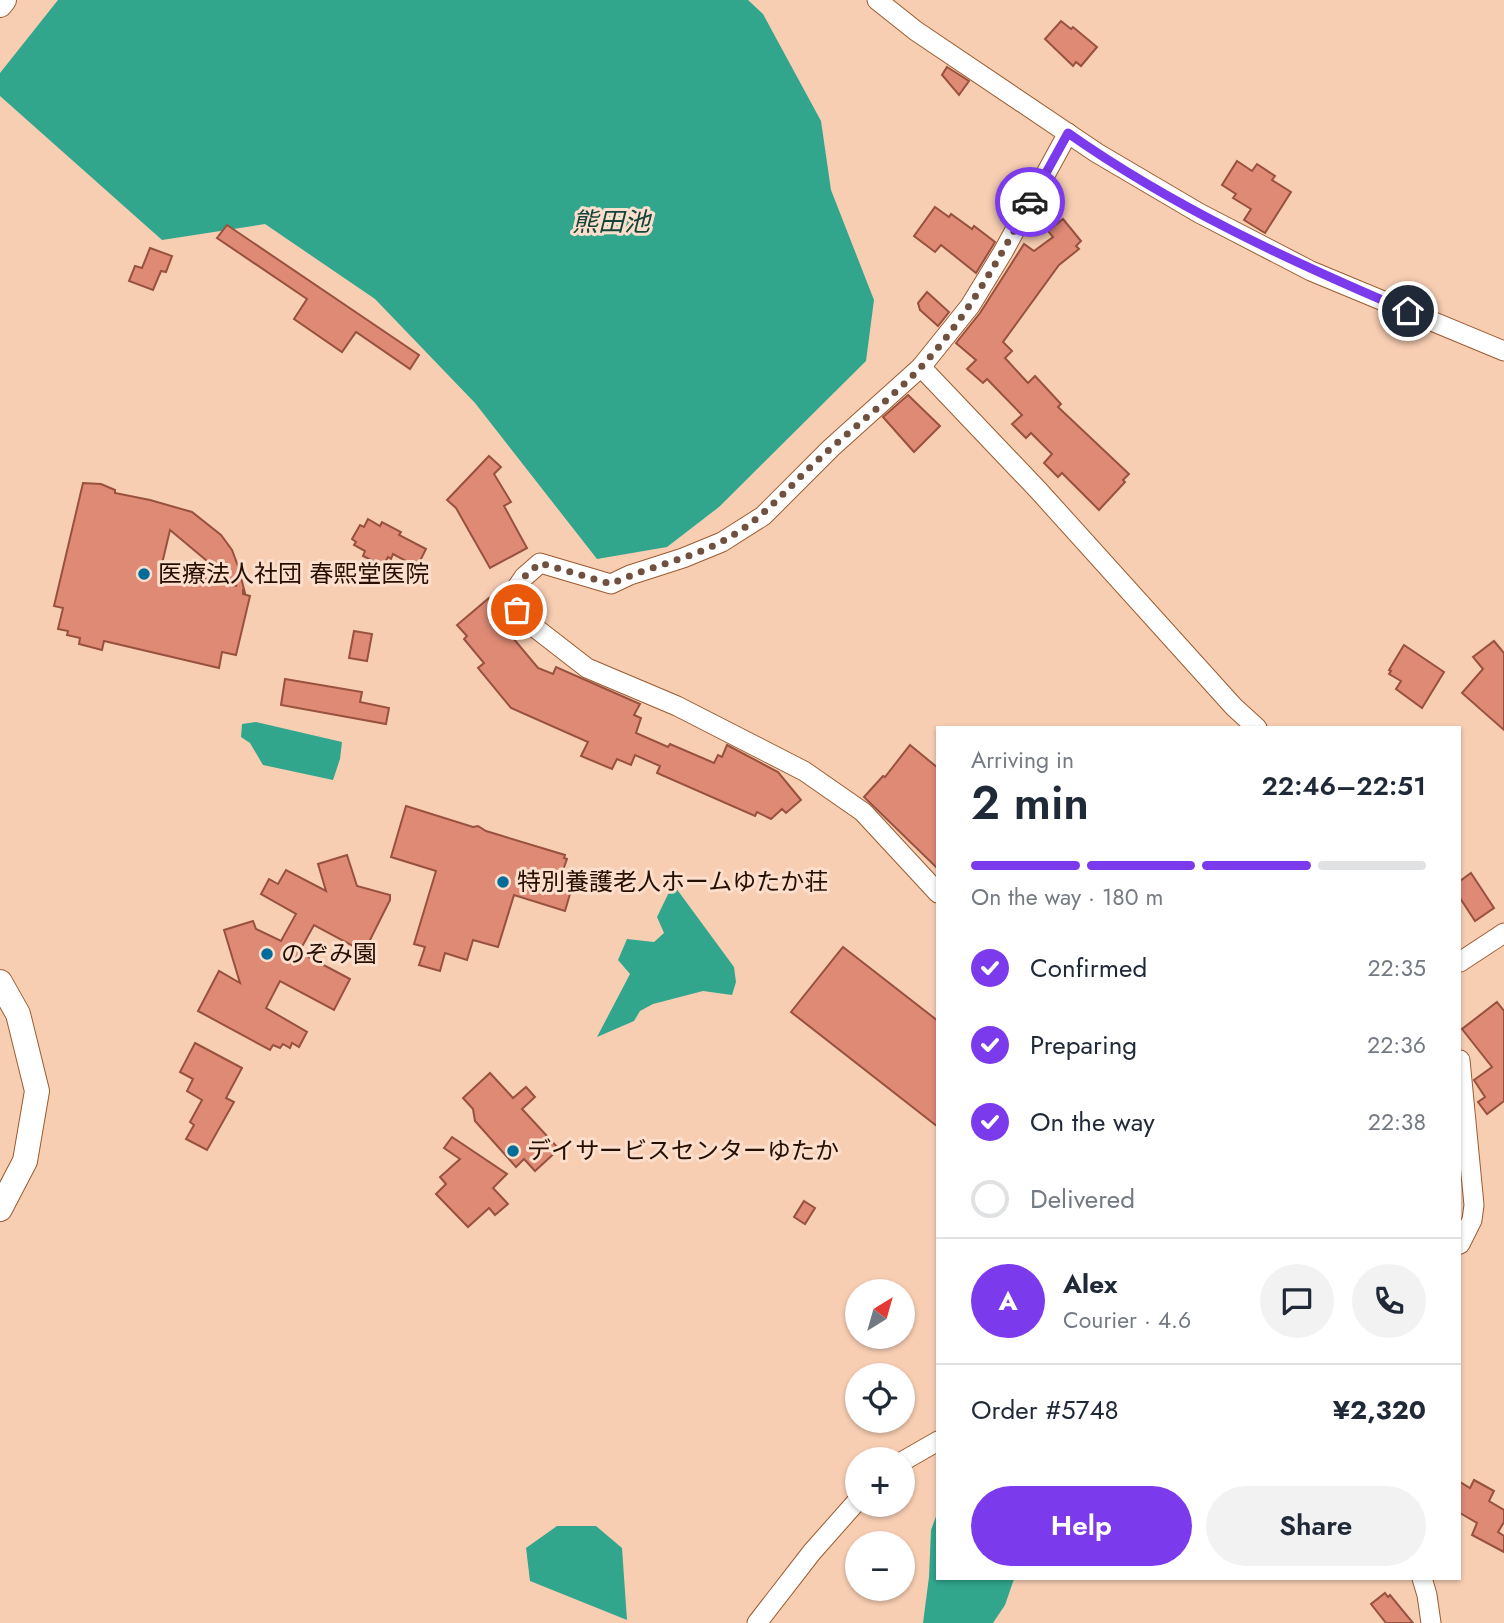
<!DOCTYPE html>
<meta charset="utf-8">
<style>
body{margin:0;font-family:Jost,"Noto Sans JP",sans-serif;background:#f2f2f3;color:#1f2937;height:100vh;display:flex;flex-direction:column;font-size:26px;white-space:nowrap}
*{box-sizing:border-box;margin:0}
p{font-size:23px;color:#747a83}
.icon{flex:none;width:38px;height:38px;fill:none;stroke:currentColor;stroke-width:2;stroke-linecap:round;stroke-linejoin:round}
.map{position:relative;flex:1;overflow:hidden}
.drawer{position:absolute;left:936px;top:726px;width:525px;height:854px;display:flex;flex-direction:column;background:#fff;border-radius:0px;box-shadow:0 2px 5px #0004}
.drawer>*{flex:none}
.needle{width:46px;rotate:37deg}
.buttons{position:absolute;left:845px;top:1279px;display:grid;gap:14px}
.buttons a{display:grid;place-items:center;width:70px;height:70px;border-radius:50%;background:#fff;box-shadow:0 2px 5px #0004;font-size:35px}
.pin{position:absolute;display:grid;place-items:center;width:60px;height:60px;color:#fff;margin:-30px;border:4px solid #fff;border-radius:50%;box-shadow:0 2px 7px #0007}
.courier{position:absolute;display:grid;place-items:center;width:70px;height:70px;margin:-35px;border:5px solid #7c3aed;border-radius:50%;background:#fff;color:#222;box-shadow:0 2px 9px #0007}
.overview em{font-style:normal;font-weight:600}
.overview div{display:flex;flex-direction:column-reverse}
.overview{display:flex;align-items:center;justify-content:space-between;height:119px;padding:0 35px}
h1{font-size:46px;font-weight:600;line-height:52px}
.bar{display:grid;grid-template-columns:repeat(4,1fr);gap:10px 7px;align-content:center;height:84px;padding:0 35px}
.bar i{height:9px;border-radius:5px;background:#e0e1e3}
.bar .current{background:#7c3aed}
.bar p{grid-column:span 4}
.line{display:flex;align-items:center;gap:18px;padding:0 35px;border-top:2px solid #e0e1e3}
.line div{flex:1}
.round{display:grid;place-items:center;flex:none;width:74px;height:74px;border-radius:37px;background:#f2f2f3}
ol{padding:0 35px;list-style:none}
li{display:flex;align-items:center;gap:21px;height:77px}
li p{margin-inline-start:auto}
li .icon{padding:7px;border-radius:50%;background:#7c3aed;color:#fff;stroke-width:4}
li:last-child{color:#747a83}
li i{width:38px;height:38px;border:4px solid #e0e1e3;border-radius:50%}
.cta{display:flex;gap:14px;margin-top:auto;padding:14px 35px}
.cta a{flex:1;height:80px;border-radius:42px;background:#7c3aed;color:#fff;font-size:28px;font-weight:600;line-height:80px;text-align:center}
.cta a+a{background:#f2f2f3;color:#1f2937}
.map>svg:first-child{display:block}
.water{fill:#32a68d}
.building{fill:#de8a75;stroke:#98513f;stroke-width:2;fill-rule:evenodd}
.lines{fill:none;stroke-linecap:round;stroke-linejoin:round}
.minor-casing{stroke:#995c2f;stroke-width:21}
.tertiary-casing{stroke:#995c2f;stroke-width:26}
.minor{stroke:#fff;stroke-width:19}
.tertiary{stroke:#fff;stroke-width:24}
.done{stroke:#70513f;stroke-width:7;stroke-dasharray:0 12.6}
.route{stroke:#7c3aed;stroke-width:9}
.poi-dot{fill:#006c99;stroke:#fbdfcc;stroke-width:2.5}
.labels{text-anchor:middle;stroke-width:6;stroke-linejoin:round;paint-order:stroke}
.poi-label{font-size:24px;fill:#260e00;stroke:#fbdfcc;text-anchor:start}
.water-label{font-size:26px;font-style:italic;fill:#14453a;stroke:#fbdfcc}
</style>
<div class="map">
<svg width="1504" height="1623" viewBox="0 0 1504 1623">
<rect width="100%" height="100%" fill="#f8ceb3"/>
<g class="water">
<polygon points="58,0 748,0 763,14 821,121 831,190 874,300 866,361 719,507 667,547 597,559 475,403 375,299 265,224 162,240 0,96 0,73"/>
<polygon points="256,722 342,742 340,759 333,780 263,765 250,743 241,737 242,724"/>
<polygon points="673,884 734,967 736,982 732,995 703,991 653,1004 640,1011 634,1021 597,1037 630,974 618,960 627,939 654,942 664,933 657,917"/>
<polygon points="938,1511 938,1578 1014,1579 1005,1605 993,1623 923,1623 929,1577 931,1530"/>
<polygon points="557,1526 596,1526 622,1548 627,1620 530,1581 526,1548"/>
</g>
<g class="building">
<polygon points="1061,21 1071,29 1073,27 1097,47 1081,66 1076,62 1073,66 1045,39"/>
<polygon points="947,67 969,81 959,95 942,75"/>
<polygon points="1237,161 1252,171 1257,164 1275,176 1272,180 1291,192 1265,233 1244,220 1251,209 1233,198 1236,194 1222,185"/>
<polygon points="935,207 949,217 951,214 972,229 974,226 995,242 976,273 941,245 935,252 914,236"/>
<polygon points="1063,219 1081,241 1076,246 1079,249 1059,265 1003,342 1012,351 1005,358 1028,383 1035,376 1061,404 1058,407 1129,474 1123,480 1125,482 1099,510 1062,473 1058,477 1044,463 1052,454 1031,433 1026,438 1012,424 1022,415 987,379 983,383 967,369 976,360 956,343 980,313 1024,244 1034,251 1053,237 1048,231"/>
<polygon points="227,225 419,355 410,369 356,332 342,352 294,319 307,299 217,238"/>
<polygon points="150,248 172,256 166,272 161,271 153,290 129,281 135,266 142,268"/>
<polygon points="927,292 949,312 938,326 920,310 918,303"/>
<polygon points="908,395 940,426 914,452 883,417"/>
<polygon points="489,456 501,467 494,474 511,502 504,506 527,548 490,568 456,508 447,500"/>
<path d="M83 483 101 484 115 490V493L150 500 192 512 221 535 232 550 238 566 245 593 243 591V594L250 596 236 655 222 652 219 668 104 641 102 650 79 644 80 638 67 635 68 631 58 629 63 608 54 606ZM170 530 237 586 161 568Z"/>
<polygon points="368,519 380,526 382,522 401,532 399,535 426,549 417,567 393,554 391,559 388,557 383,566 363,556 365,551 354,545 356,542 352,539 360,525 364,527"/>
<polygon points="489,598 508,622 503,626 538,668 553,674 556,667 640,704 634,715 641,718 636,733 668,747 670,744 714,763 718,755 722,757 727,745 778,772 801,800 786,813 782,809 771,819 757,812 755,816 657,773 660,766 635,755 631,765 617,759 612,769 581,756 588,742 511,708 478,668 484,663 464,639 467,636 457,625"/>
<polygon points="354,631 372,634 367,661 349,658"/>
<polygon points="1494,641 1504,653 1504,730 1462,693 1483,669 1473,657"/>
<polygon points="1404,645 1444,672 1422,708 1396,689 1401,681 1389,674 1391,671 1389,670"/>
<polygon points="285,679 362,692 360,702 389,708 386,724 281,705"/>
<polygon points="910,745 938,768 938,869 864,797 883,776 885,777"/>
<polygon points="406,806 473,827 478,826 486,831 565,855 564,858 567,859 562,873 575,877 565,911 514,895 498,947 473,940 467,960 445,953 440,971 419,965 425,947 414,944 436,871 391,857"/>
<polygon points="347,855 357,886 390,895 390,900 364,952 314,925 299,952 350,979 334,1010 280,981 266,1008 307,1032 299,1047 292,1043 290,1048 283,1044 280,1048 273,1045 270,1050 198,1011 219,971 240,983 224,930 253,921 256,929 281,941 296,914 261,894 269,879 278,884 286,870 326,891 318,864"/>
<polygon points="1471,873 1494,908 1475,921 1460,898 1460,881"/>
<polygon points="843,947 938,1021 938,1127 791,1012"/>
<polygon points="1497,1002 1504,1011 1504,1101 1487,1114 1478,1102 1485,1097 1474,1080 1492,1067 1462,1029"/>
<polygon points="195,1043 242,1068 226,1098 234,1102 207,1150 186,1139 194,1125 190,1122 202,1100 187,1091 193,1079 180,1072"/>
<polygon points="490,1073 513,1098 526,1087 535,1097 522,1109 559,1149 535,1171 524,1159 516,1167 475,1121 473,1109 463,1098"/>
<polygon points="452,1137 507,1174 493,1188 508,1204 495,1215 489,1208 468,1227 436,1194 446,1184 440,1177 460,1159 444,1148"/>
<polygon points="804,1201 815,1208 805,1224 794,1217"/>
<polygon points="1474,1480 1494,1491 1489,1501 1504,1510 1504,1522 1498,1532 1504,1536 1504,1552 1472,1535 1477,1523 1460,1513 1460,1482 1470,1488"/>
<polygon points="1385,1593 1388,1597 1390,1595 1413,1623 1386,1623 1371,1604"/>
</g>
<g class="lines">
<g class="minor-casing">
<g id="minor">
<polyline points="877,0 916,31 1097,153 1199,213 1311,271 1504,351"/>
<polyline points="921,367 1039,491 1234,707 1257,728"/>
<polyline points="938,893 863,812 804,771 677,706 587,668 529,623 517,610 515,590 524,577 540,563 611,584 630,575 683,558 722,542 763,516 831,448 921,367 970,306 1003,252 1068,133"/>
<polyline points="1460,962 1504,933"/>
<polyline points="1460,1060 1474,1205 1472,1220 1460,1244"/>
<polyline points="903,1461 938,1441"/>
<polyline points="1422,1578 1427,1595 1431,1623"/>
<polyline points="757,1623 812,1552 858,1500"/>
</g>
</g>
<g class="tertiary-casing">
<g id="tertiary">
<polyline points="0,5 4,0"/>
<polyline points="0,982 18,1014 37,1091 25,1161 0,1209"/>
</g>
</g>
<use href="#minor" class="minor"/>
<use href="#tertiary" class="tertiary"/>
</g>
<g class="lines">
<path class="done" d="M517 610 515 590 524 577 540 563 611 584C647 567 686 560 721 542 762 521 785 490 818 460 852 428 890 400 921 367 967 318 998 260 1030 202"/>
<path class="route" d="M1030 202 1068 133C1173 207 1290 261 1408 311"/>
</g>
<g class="poi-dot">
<circle cx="144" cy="574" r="7"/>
<circle cx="503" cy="882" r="7"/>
<circle cx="267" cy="954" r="7"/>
<circle cx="513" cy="1151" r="7"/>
</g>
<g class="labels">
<g class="poi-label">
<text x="158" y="582">医療法人社団 春熙堂医院</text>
<text x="517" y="890">特別養護老人ホームゆたか荘</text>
<text x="281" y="962">のぞみ園</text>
<text x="527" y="1159">デイサービスセンターゆたか</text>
</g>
<g class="water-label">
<text x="611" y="231">熊田池</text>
</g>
</g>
</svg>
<div class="buttons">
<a><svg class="needle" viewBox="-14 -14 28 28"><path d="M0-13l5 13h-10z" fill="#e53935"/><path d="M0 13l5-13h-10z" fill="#747a83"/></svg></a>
<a><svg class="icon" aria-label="locate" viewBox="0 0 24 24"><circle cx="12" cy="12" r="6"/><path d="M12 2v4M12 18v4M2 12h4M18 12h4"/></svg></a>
<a>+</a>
<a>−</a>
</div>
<div class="pin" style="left:517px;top:610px;background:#ea580c"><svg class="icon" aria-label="bag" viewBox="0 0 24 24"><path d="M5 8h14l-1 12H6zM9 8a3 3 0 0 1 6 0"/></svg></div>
<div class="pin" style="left:1408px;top:311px;background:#1f2937"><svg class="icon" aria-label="home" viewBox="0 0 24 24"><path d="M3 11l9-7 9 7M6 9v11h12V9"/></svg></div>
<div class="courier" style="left:1030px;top:202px"><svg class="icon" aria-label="car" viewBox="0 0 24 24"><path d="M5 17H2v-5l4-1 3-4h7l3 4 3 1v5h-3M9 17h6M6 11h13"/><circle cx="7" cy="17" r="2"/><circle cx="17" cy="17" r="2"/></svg></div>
<section class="drawer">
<div class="overview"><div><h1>2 min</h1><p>Arriving in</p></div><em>22:46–22:51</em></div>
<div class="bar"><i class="current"></i><i class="current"></i><i class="current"></i><i></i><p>On the way · 180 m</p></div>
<ol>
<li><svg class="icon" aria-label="check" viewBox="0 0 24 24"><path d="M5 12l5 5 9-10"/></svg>Confirmed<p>22:35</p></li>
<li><svg class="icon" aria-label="check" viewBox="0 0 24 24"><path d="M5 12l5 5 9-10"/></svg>Preparing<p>22:36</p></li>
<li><svg class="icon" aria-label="check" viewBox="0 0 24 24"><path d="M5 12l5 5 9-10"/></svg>On the way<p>22:38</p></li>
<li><i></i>Delivered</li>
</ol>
<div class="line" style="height:126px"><b class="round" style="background:#7c3aed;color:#fff">A</b><div><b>Alex</b><p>Courier · 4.6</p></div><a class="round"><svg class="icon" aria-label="chat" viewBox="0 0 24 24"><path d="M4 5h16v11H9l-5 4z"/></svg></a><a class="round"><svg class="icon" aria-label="phone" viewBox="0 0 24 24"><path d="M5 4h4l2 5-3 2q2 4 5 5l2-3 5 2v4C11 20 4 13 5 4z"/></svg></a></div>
<div class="line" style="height:91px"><div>Order #5748</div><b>¥2,320</b></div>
<div class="cta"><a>Help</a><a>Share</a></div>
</section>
</div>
